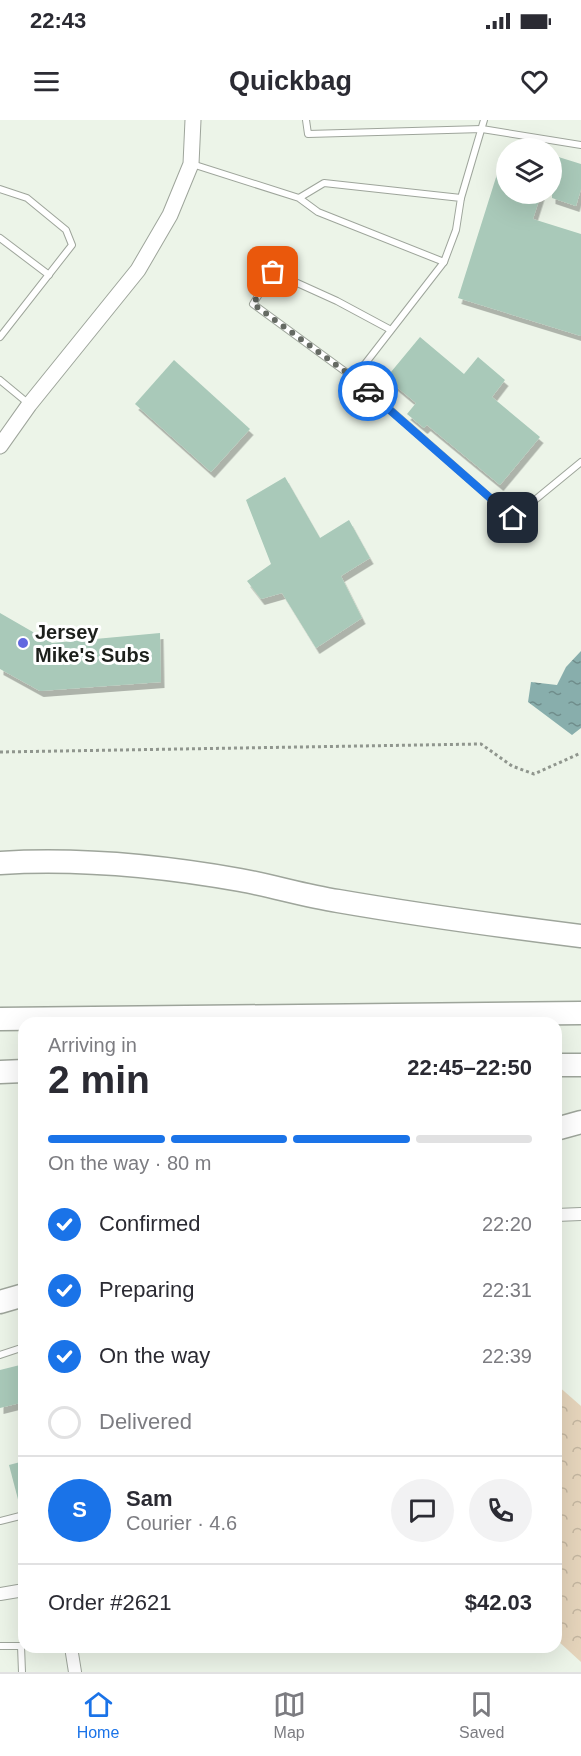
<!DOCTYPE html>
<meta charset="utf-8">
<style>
body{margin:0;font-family:Arial,sans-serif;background:#f2f2f3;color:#2b2b33;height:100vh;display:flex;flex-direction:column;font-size:22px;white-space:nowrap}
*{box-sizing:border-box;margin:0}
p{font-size:20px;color:#7c7c81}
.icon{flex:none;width:33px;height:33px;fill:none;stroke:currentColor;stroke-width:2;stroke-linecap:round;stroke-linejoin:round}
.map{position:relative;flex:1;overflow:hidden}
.panel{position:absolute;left:18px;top:897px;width:544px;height:636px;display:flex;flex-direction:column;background:#fff;border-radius:18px;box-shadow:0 6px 24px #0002}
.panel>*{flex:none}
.controls{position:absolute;left:496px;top:18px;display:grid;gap:12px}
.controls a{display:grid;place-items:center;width:66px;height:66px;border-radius:50%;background:#fff;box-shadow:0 6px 24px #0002;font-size:30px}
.pin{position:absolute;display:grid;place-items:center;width:51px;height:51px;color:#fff;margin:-26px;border-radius:12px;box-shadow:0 3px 9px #0006}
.courier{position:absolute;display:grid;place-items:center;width:60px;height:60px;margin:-30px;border:4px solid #1a73e8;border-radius:50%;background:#fff;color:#222;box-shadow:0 2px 8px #0007}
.overview em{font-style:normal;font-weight:600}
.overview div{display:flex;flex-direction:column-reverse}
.overview{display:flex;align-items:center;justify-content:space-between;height:102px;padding:0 30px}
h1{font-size:39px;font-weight:600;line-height:45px}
.bar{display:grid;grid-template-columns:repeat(4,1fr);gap:9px 6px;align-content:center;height:72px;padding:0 30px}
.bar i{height:8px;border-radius:4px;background:#e1e1e2}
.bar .selected{background:#1a73e8}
.bar p{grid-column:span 4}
.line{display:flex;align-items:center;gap:15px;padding:0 30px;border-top:2px solid #e1e1e2}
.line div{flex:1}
.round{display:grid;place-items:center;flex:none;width:63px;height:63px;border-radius:32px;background:#f2f2f3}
ol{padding:0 30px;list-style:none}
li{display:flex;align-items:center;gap:18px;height:66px}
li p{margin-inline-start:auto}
li .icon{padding:6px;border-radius:50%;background:#1a73e8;color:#fff;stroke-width:4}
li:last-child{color:#7c7c81}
li i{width:33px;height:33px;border:3px solid #e1e1e2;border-radius:50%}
.status{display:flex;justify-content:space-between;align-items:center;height:42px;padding:0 30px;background:#fff;direction:ltr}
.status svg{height:16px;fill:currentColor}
header{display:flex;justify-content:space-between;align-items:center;height:78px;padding:0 30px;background:#fff;font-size:27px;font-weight:600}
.menu{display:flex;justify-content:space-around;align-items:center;height:84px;border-top:2px solid #e1e1e2;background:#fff;font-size:16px;color:#7c7c81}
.menu a{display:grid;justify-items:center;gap:3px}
.menu .selected{color:#1a73e8}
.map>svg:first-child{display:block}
.forest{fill:url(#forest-crowns)}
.water{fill:url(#water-ripples)}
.building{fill:#a9c9b9;filter:url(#shadow)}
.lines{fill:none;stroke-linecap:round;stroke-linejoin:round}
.service-casing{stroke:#9ea59b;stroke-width:8}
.minor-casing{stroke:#9ea59b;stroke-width:14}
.tertiary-casing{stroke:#9ea59b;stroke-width:17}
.motorway-casing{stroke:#9ea59b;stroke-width:25}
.path{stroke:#90968e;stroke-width:3;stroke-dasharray:3 3;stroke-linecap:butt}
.service{stroke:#fff;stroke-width:6}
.minor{stroke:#fff;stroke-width:12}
.tertiary{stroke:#fff;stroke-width:15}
.motorway{stroke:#fff;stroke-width:22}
.done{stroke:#656a63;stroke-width:6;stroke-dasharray:0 10.8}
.route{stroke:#1a73e8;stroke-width:8}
.poi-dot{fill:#6167df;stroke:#fff;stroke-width:2}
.labels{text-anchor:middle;stroke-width:6;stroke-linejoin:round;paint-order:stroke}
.poi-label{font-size:20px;font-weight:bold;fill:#1d201c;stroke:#fff;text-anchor:start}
</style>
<div class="status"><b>22:43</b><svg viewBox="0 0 49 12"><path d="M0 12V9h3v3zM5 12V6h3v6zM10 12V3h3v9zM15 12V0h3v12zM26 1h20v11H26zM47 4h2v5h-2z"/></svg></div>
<header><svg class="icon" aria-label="menu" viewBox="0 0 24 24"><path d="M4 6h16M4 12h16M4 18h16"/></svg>Quickbag<svg class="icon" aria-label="heart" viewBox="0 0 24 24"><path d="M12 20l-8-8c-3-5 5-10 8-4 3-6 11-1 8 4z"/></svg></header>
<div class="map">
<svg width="581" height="1552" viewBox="0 0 581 1552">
<defs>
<pattern id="forest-crowns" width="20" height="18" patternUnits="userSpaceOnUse" patternTransform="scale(1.5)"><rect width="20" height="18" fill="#e5d4bb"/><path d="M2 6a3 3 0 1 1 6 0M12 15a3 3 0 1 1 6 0" fill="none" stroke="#c4b6a0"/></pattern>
<pattern id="water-ripples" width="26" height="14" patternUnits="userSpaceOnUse" patternTransform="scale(1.5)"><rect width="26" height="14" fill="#88aeac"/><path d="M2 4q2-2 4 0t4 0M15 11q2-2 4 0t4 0" fill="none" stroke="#6f8d8b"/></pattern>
<filter id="shadow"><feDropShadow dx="3.5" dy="6" stdDeviation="0" flood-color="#0004"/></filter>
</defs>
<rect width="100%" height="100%" fill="#ecf4e8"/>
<polygon class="forest" points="557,1265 581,1286 581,1542 557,1520"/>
<polygon class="water" points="581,531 581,608 572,615 528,582 531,562 557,565 566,547"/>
<g class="building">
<polygon points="504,32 507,32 507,74 541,74 533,99 581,114 581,216 458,178"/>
<polygon points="552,35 581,44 581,69 576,86 552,78"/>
<polygon points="420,217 464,254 478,237 505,260 492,277 540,317 500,365 427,305 424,308 407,294 416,283 386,258"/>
<polygon points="174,240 250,309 211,352 135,284"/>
<polygon points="285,357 320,418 349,400 370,438 341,456 362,498 316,528 282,473 261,479 247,461 271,444 246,380"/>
<polygon points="0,493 52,523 160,513 161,562 40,571 0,549"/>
<polygon points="24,1244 24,1282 0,1288 0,1250"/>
<polygon points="24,1341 24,1386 20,1387 9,1345"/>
</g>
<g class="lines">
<g class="service-casing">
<g id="service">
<polyline points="306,0 308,14 482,9 581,25"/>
<polyline points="192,44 299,78 318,92 444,142 456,110 461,78 324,63 299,78"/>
<polyline points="0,69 27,78 66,110 72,125 0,217"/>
<polyline points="461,78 484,0"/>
<polyline points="0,118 49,155"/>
<polyline points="391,210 337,181 273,152 253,184 354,258 444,142"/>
<polyline points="354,258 513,398 581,342"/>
<polyline points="0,260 29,284"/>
<polyline points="0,1235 24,1227"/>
<polyline points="0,1401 24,1395"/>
<polyline points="0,1526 21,1526 22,1552"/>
</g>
</g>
<g class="minor-casing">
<g id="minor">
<polyline points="556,1095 581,1094"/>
<polyline points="0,1474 24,1470"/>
<polyline points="71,1527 75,1552"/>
</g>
</g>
<g class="tertiary-casing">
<polyline id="tertiary" points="0,326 29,285 138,150 170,95 191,44 193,0"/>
</g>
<g class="motorway-casing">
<g id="motorway">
<path d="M0 743C80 738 161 746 240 760 273 766 305 776 338 781 419 795 500 806 581 816"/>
<polyline points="0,899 581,893"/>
<polyline points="556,945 581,945"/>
<polyline points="0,952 24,951"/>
<polyline points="556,1009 581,1002"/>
<polyline points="0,1182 24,1175"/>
</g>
</g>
<polyline class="path" points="0,632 481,624 512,646 534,654 581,633"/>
<use href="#service" class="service"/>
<use href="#minor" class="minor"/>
<use href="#tertiary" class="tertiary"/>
<use href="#motorway" class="motorway"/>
</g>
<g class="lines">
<polyline class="done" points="273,152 253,184 354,258 368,271"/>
<polyline class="route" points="368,271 513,398"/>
</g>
<circle class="poi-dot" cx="23" cy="523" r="6"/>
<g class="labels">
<g class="poi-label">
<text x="35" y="519">Jersey<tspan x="35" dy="23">Mike's Subs</tspan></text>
</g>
</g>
</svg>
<div class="controls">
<a><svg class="icon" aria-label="layers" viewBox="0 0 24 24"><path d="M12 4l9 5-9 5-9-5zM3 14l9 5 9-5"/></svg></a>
</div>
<div class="pin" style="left:273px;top:152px;background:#ea580c"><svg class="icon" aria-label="bag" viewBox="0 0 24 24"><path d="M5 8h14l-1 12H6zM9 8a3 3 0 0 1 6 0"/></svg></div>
<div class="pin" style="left:513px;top:398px;background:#1f2937"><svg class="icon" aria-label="home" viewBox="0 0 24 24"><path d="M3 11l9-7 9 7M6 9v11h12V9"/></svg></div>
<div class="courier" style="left:368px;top:271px"><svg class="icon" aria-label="car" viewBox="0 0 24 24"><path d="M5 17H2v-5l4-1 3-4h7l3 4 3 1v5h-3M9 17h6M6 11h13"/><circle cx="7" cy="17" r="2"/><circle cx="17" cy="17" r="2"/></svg></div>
<section class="panel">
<div class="overview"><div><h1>2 min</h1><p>Arriving in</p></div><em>22:45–22:50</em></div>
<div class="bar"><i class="selected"></i><i class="selected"></i><i class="selected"></i><i></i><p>On the way · 80 m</p></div>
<ol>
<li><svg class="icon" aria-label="check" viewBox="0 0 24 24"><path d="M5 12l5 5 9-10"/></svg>Confirmed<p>22:20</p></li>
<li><svg class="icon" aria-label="check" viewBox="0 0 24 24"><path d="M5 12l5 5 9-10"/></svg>Preparing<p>22:31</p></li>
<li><svg class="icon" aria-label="check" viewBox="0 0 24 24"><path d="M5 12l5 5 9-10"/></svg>On the way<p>22:39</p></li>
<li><i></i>Delivered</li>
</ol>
<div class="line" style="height:108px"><b class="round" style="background:#1a73e8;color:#fff">S</b><div><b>Sam</b><p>Courier · 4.6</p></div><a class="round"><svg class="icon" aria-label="chat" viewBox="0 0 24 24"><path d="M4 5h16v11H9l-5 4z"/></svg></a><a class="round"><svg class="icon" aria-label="phone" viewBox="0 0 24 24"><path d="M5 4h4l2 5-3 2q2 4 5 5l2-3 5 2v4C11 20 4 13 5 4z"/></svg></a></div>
<div class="line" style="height:78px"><div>Order #2621</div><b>$42.03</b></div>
</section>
</div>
<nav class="menu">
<a class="selected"><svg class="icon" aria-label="home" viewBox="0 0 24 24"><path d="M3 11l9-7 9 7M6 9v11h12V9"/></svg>Home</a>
<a><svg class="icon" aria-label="map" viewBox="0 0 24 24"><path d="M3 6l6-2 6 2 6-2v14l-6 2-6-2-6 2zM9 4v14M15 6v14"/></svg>Map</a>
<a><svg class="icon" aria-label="saved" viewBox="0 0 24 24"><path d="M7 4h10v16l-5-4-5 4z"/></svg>Saved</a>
</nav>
